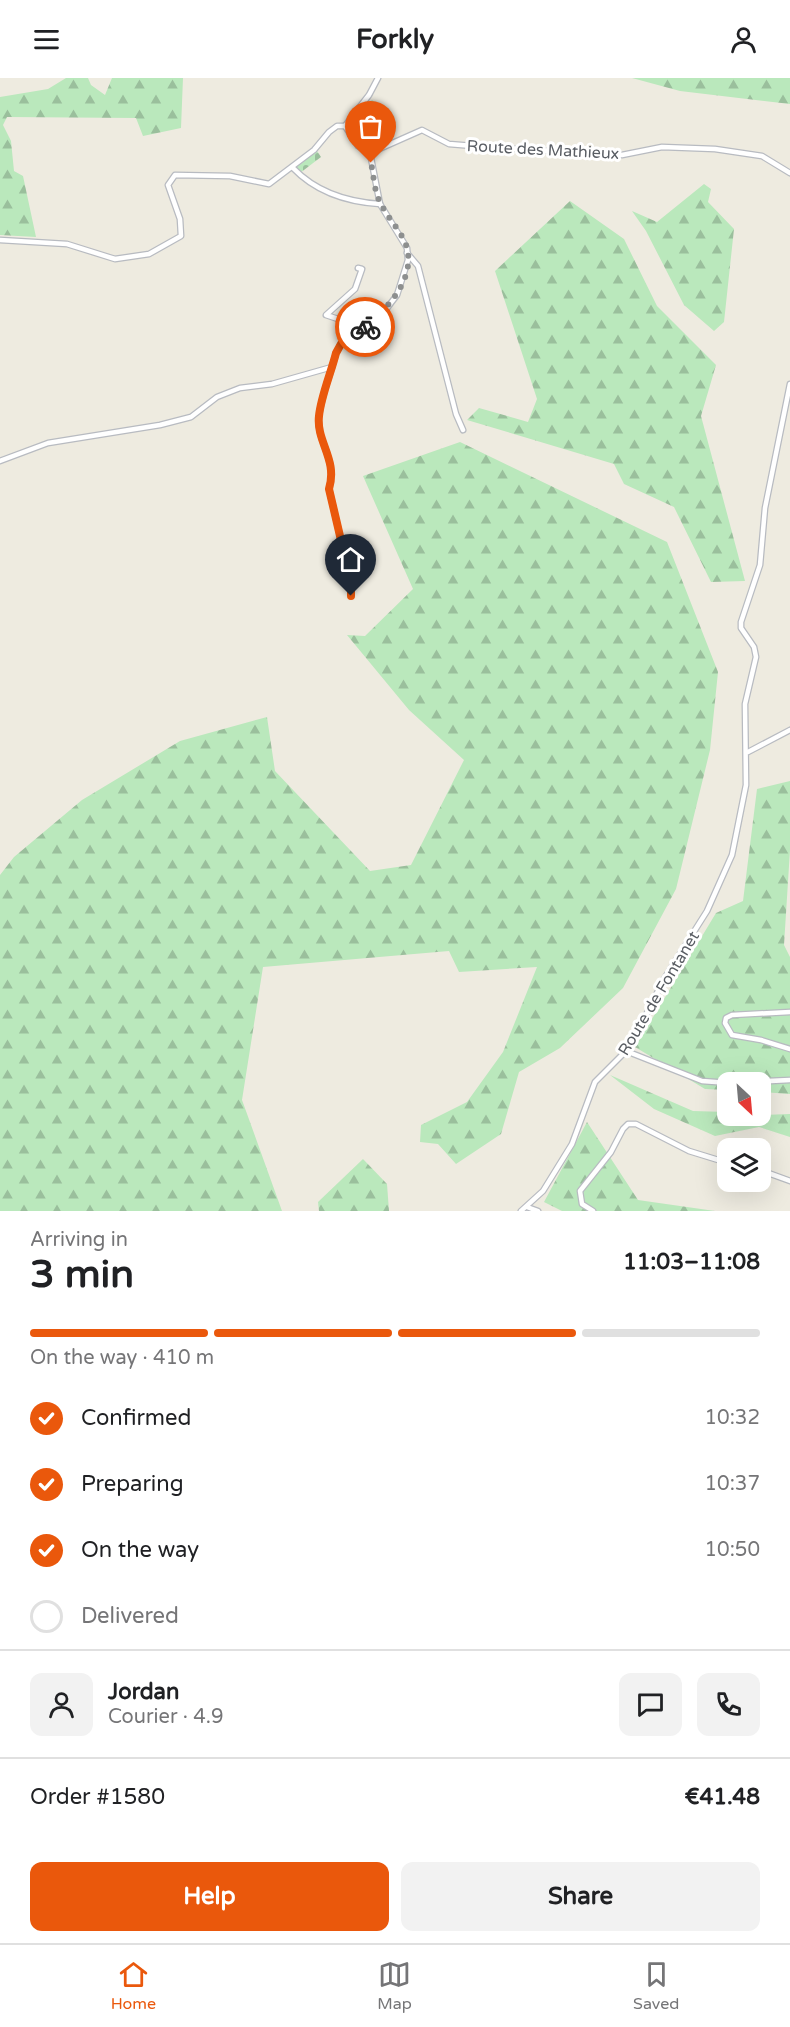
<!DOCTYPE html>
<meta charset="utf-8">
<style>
body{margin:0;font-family:"Varela Round",sans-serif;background:#f2f2f2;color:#202124;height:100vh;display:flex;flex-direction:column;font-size:22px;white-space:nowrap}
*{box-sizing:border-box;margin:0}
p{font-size:20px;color:#757577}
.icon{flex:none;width:33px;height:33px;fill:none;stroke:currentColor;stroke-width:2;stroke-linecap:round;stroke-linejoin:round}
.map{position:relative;height:1133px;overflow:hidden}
.side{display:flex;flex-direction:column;background:#fff;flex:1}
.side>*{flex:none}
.needle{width:39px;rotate:154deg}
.controls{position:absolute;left:717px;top:994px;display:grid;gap:12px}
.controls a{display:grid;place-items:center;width:54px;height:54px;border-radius:12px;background:#fff;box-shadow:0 6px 24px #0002;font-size:30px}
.pin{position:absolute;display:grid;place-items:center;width:51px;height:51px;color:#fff;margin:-62px -26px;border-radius:50% 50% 50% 0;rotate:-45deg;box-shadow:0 0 6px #0007}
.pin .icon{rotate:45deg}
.courier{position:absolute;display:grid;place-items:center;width:60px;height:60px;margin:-30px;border:4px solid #ea580c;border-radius:50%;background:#fff;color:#222;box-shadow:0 2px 8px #0007}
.headline em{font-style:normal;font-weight:700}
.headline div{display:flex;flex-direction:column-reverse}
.headline{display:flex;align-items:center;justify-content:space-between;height:102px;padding:0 30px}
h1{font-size:39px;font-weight:700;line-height:45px}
.bar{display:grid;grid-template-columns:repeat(4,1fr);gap:9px 6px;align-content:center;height:72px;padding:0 30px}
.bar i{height:8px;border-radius:4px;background:#e0e0e0}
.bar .current{background:#ea580c}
.bar p{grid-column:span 4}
.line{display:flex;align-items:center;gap:15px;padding:0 30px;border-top:2px solid #e0e0e0}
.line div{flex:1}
.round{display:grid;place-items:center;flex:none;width:63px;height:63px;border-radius:12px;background:#f2f2f2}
ol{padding:0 30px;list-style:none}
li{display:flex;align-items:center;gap:18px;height:66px}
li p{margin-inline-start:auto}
li .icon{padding:6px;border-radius:50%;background:#ea580c;color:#fff;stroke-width:4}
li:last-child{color:#757577}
li i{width:33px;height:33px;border:3px solid #e0e0e0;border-radius:50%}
.action{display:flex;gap:12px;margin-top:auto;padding:12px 30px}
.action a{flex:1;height:69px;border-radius:12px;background:#ea580c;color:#fff;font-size:24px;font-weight:700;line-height:69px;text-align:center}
.action a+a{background:#f2f2f2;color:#202124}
header{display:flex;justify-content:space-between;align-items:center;height:78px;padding:0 30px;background:#fff;font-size:27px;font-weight:700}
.tab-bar{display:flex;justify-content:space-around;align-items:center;height:84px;border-top:2px solid #e0e0e0;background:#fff;font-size:16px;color:#757577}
.tab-bar a{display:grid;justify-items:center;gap:3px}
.tab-bar .current{color:#ea580c}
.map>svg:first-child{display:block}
.forest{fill:url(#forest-firs)}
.cemetery{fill:url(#cemetery-stones)}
.pitch{fill:#bae8bc}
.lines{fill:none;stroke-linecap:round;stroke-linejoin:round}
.minor-casing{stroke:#b8bbc1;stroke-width:7}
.minor{stroke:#fff;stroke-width:4.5}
.done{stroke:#8d8f8f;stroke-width:6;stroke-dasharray:0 10.8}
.route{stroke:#ea580c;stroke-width:8}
.labels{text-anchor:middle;stroke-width:6;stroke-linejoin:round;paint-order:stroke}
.street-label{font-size:16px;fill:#595d63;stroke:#fff}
</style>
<header><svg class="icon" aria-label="menu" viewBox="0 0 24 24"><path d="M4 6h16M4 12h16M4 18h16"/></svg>Forkly<svg class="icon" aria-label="person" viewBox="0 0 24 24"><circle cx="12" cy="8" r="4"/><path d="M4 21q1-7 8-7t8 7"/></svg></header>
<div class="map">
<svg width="790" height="1133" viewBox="0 0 790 1133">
<defs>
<pattern id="forest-firs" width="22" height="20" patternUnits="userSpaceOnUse" patternTransform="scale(1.5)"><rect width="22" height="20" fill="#bae8bc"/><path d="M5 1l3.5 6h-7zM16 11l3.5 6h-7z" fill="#9abf9c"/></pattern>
<pattern id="cemetery-stones" width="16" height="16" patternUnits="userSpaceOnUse" patternTransform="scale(1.5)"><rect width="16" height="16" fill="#bae8bc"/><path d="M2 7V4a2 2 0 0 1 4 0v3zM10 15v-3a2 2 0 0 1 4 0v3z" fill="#9abf9c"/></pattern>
</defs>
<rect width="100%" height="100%" fill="#eeebe0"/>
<g class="forest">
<polygon points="66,0 88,0 91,7 105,17 112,0 183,0 181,50 143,58 136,40 7,39 3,47 11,63 14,93 23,98 36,159 0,157 0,19 48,11"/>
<polygon points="632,0 790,0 790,26 680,13"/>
<polygon points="704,106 711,111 708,124 734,151 724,244 714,253 684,227 646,153 632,133 657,144"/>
<polygon points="570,123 624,161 657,228 716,287 701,338 745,503 711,504 674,429 624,406 614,386 467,342 479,330 528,344 537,321 495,193"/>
<polygon points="460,364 667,464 718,594 710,672 676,811 623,910 560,970 519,994 501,1056 456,1086 438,1066 420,1064 421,1047 467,1024 503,974 537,889 459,894 449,873 263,889 242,1022 282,1133 0,1133 0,797 14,779 82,722 180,663 267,639 275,693 370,793 411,787 464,682 409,632 347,557 365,558 413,511 363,398"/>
<polygon points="790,703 790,772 784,867 790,879 790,1016 761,1014 760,1005 728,1005 727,1012 705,1011 635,969 716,835 743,823 757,711"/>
<polygon points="610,997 693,1033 727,1034 728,1038 790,1036 790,1059 759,1049 715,1058 654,1031"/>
<polygon points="587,1044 638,1122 715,1133 562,1133 544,1124"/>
<polygon points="363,1081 387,1106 389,1133 319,1133 318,1124"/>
</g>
<polygon class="cemetery" points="317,73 321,79 300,95 295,90"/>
<polygon class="pitch" points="372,22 380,28 368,42 360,35"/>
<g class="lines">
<g class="minor-casing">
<g id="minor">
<polyline points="345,48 369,17 378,0"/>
<polyline points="345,48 358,68 370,75"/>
<polyline points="370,75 422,52 449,66 497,70 622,77 662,69 715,71 762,78 790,95"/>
<path d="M293 90C316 114 348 124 380 126"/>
<polyline points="0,162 67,166 115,181 149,176 181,158 180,141 168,107 175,97 230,98 269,106 314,72 329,54 337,48 345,48"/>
<polyline points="407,175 418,188 456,336 463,352"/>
<polyline points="351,259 338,241 326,237 355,211 362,191 358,190"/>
<polyline points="0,383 48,365 160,347 191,339 217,319 240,310 272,306 332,289"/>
<path d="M351 518V505L329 411C338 381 316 364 319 339 321 318 331 296 336 275L341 266 384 234 397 217 408 182 407 170 380 126 370 75"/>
<polyline points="748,674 790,652"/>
<polyline points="790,934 732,937 726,940 725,945 732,957 761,962 790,971"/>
<polyline points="626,973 702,1003 729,1005 790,1002"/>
<polyline points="760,1092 790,1103"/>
<polyline points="527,1129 538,1133"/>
<polyline points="521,1133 543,1113 572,1066 595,1004 626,973 634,961 664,901 707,833 732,777 746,707 745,626 756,579 754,569 741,550 741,544 760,487 765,430 790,306"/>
<polyline points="593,1133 582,1126 580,1113 611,1074 623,1051 628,1046 636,1046 689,1073 728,1085"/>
</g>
</g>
<use href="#minor" class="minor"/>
</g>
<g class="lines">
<path class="done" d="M365 249C387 231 415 202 407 170 402 153 388 141 381 126 374 114 374 98 371 85"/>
<path class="route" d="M351 518V505L329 411C338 381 316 364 319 338 321 318 331 295 336 275L341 266 365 249"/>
</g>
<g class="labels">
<g class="street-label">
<text transform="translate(543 71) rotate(3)" y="6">Route des Mathieux</text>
<text transform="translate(658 915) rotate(-59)" y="6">Route de Fontanet</text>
</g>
</g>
</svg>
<div class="controls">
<a><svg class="needle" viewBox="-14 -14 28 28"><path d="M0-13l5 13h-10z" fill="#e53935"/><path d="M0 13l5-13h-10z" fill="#757577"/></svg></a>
<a><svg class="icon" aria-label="layers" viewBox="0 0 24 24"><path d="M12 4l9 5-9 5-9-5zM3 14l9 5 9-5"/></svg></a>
</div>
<div class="pin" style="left:371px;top:85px;background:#ea580c"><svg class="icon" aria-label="bag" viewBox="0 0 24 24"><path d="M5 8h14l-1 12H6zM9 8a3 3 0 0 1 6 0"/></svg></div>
<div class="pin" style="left:351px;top:518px;background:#1f2937"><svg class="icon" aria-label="home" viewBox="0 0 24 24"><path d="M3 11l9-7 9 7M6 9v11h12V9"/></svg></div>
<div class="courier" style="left:365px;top:249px"><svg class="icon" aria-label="bike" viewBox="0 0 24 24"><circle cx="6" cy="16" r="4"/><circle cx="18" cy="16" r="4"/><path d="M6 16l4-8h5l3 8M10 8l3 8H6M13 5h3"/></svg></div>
</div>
<section class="side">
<div class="headline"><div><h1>3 min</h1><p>Arriving in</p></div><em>11:03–11:08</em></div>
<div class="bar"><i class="current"></i><i class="current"></i><i class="current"></i><i></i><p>On the way · 410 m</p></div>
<ol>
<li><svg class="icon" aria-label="check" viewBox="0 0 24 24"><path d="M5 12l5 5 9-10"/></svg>Confirmed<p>10:32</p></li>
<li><svg class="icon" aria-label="check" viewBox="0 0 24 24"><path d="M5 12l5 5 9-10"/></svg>Preparing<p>10:37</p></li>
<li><svg class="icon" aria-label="check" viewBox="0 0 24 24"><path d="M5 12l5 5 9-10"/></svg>On the way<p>10:50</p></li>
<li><i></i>Delivered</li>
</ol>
<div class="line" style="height:108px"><a class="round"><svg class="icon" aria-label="person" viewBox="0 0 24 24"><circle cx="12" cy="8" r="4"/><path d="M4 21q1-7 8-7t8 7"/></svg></a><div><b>Jordan</b><p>Courier · 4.9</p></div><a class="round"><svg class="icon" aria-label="chat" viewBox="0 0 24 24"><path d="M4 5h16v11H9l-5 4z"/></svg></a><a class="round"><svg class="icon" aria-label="phone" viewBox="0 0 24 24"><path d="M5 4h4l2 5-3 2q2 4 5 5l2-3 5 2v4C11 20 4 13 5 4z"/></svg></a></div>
<div class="line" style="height:78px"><div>Order #1580</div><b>€41.48</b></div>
<div class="action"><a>Help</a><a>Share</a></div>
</section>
<nav class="tab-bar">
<a class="current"><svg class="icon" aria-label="home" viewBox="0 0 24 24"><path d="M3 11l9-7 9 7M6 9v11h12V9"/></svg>Home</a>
<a><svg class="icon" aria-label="map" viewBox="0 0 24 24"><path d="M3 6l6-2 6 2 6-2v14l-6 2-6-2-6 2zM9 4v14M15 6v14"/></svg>Map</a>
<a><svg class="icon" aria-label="saved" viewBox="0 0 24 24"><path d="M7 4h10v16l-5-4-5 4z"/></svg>Saved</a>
</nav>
